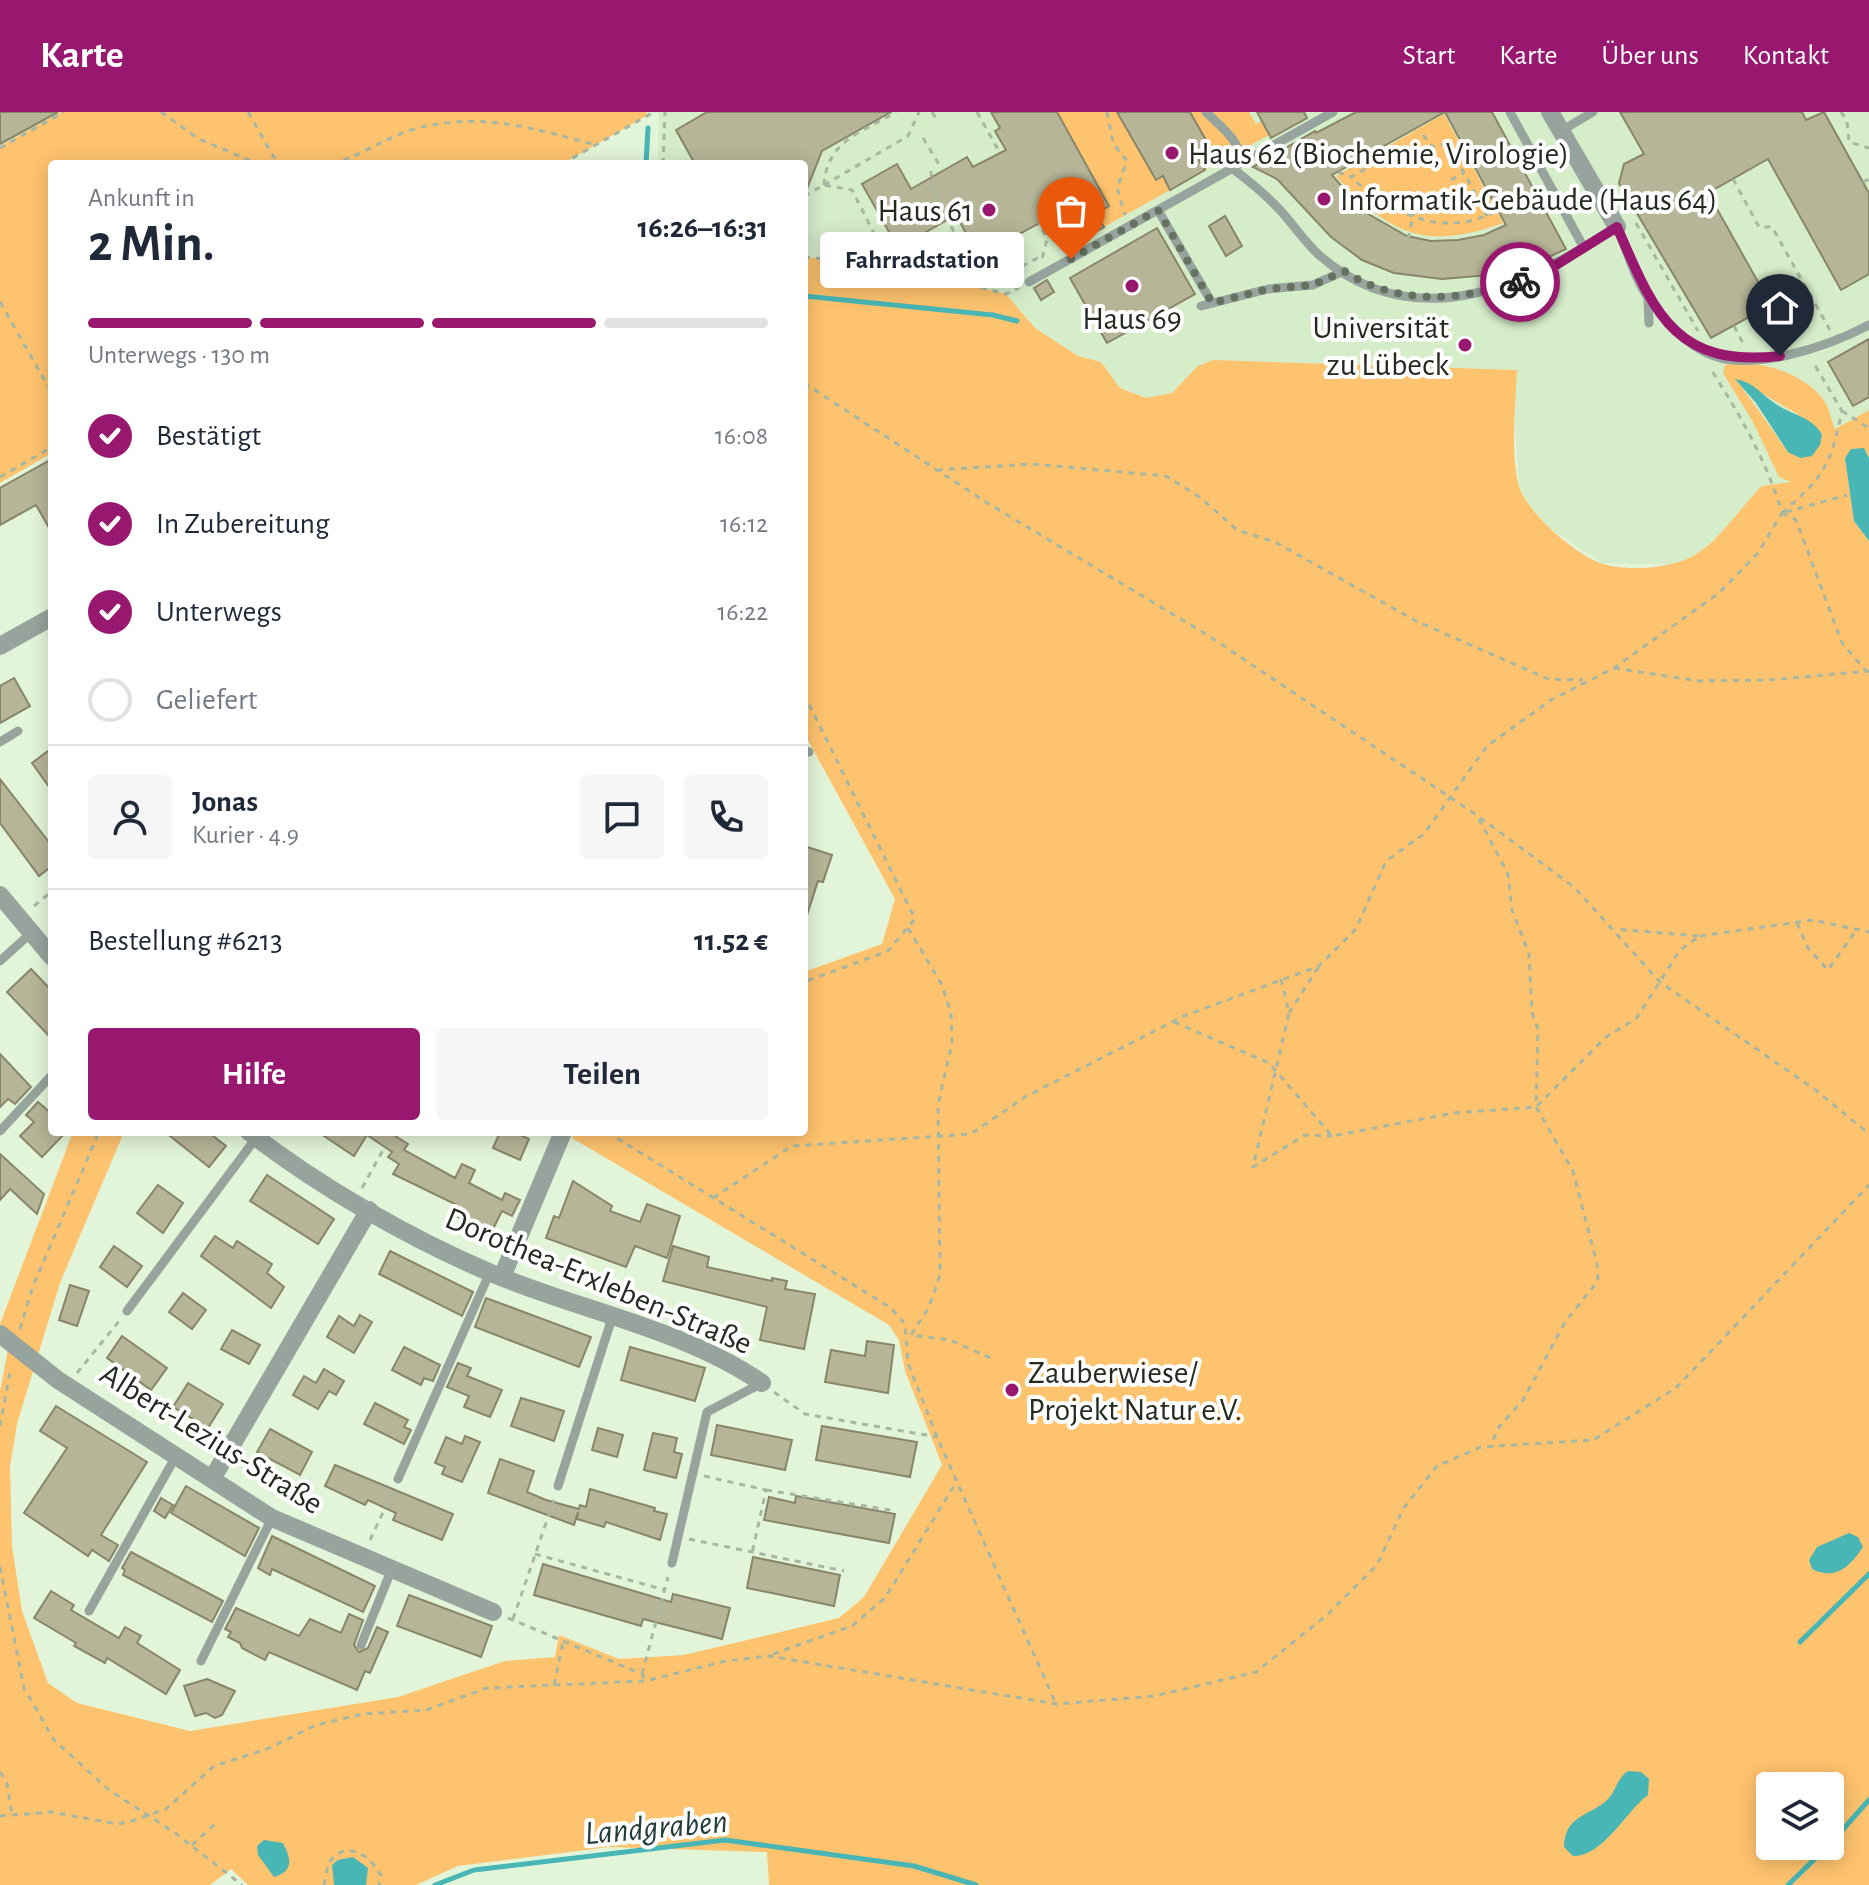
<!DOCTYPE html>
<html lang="de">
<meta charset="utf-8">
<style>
body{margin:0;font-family:"Alegreya Sans",sans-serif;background:#f6f6f7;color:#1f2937;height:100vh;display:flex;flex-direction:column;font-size:30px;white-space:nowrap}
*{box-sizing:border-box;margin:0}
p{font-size:26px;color:#747a83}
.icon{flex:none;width:44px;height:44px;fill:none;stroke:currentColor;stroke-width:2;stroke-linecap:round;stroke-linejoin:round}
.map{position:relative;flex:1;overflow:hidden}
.panel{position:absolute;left:48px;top:48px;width:760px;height:976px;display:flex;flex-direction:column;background:#fff;border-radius:8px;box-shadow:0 4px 20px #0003}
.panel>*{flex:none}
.fabs{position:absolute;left:1756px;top:1660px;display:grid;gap:16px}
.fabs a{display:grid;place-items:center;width:88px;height:88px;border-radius:8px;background:#fff;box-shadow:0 4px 20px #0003;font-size:40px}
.pin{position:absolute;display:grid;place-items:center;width:68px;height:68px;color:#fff;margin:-82px -34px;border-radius:50% 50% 50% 0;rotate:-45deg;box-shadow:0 0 8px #0007}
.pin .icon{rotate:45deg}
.courier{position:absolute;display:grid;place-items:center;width:80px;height:80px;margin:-40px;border:6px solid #98186f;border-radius:50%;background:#fff;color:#222;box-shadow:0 2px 10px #0007}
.bubble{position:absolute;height:56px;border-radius:8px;background:#fff;box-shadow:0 4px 20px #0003;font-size:26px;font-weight:700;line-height:56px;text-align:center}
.overview em{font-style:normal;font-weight:700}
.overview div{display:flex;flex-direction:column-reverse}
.overview{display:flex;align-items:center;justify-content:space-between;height:136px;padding:0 40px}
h1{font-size:52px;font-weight:700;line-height:60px}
.bar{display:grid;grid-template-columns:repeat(4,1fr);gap:12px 8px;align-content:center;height:96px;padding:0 40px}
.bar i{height:10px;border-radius:6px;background:#e0e1e3}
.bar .active{background:#98186f}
.bar p{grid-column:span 4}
.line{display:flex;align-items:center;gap:20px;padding:0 40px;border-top:2px solid #e0e1e3}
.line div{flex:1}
.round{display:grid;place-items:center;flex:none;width:84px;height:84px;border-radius:8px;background:#f6f6f7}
ol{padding:0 40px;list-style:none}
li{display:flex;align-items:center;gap:24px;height:88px}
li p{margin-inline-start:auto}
li .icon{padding:8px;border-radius:50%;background:#98186f;color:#fff;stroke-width:4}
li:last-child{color:#747a83}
li i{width:44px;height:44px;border:4px solid #e0e1e3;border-radius:50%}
.action{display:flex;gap:16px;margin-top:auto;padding:16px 40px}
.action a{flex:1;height:92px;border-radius:8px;background:#98186f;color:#fff;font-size:32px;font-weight:700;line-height:92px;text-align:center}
.action a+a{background:#f6f6f7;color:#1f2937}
header{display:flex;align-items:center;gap:48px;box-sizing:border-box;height:112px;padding:0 40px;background:#98186f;color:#fff}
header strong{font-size:38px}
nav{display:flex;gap:44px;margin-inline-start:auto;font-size:28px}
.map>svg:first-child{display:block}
.built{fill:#d6edca}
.green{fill:#fec36e;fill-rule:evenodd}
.water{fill:#47b6b5}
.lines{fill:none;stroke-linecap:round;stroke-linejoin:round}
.stream{stroke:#47b6b5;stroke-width:5}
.building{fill:#b7b597;stroke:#888669;stroke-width:2;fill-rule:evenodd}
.path{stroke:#a8b7a1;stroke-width:3;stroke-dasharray:6 6;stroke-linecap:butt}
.lane{stroke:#96a49d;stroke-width:9}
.street{stroke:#96a49d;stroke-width:18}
.done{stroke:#667161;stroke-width:8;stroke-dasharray:0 14.4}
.route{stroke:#98186f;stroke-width:10}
.poi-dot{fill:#98186f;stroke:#fff;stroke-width:3}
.labels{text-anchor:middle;stroke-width:8;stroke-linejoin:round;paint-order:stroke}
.poi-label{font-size:32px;fill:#232a20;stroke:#fff;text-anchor:start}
.street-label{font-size:32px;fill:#232a20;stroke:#fff}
.water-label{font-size:34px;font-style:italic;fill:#233c3b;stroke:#fff}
</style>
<header>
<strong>Karte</strong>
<nav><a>Start</a><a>Karte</a><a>Über uns</a><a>Kontakt</a></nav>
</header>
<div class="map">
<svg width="1869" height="1773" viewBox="0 0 1869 1773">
<rect width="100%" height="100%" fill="#e3f5d9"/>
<polygon class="built" points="646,0 1869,0 1869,298 1834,317 1794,370 1745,391 1723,419 1697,442 1673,453 1601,451 1551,417 1528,391 1519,374 1515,313 1517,258 1198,254 1172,281 1146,286 1120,276 1101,250 1078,244 1035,216 804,174 804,52 658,52 659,1"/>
<g class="green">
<polygon points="61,0 646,0 648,3 562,52 52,52 52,341 0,371 0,34"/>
<polygon points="1057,0 1117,0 1155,67 1163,64 1170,78 1104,115 1096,101 1109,93"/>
<polygon points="1190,0 1249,0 1256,12 1262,9 1269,23 1205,58 1197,45 1210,37"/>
<path d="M1444 2 1503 111C1425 139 1390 123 1336 64Z"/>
<path d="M804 145 898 154 1006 182 1035 216 1078 244 1101 250 1120 276 1146 286 1172 281 1198 254 1213 248 1517 258C1516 292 1510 341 1519 374 1527 401 1577 444 1603 452 1628 459 1671 457 1693 444 1721 428 1739 396 1762 374L1791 370 1779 365 1753 310 1723 261 1725 253C1756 246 1804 261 1823 287 1829 295 1831 308 1835 317L1869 298V346L1863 336 1845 346 1854 409 1869 429V1773H769L767 1740 609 1735 458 1754 416 1773H248L231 1757 210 1773H0V1279L11 1221 0 1212 73 1020H124L60 1171 17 1312 10 1355 12 1434 22 1499 48 1571 77 1591 190 1619 398 1585 505 1549 555 1545 559 1523 619 1547 684 1543 839 1506 864 1485 942 1353 905 1259 899 1228 889 1213 572 1026 575 1020H804V860L882 832 895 787 804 621ZM1736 267 1798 302 1788 340ZM1770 1674H1830V1734H1770Z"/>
</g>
<g class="water">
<path d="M1735 267C1753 270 1759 280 1773 290 1789 303 1810 303 1822 322L1820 333 1812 344 1800 346 1788 340 1756 291Z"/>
<polygon points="1864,336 1869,346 1869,429 1854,409 1845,346 1851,337"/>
<path d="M1849 1421 1858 1425 1863 1435C1850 1454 1836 1469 1812 1457L1809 1448 1817 1435Z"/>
<path d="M1628 1659 1641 1660 1649 1667 1648 1683C1626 1699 1603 1745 1573 1744L1564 1735C1565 1705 1585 1705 1605 1690 1616 1681 1616 1667 1628 1659Z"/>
<path d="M264 1728 283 1731C291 1747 294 1759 274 1765L258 1743 257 1734Z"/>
<polygon points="353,1745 368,1756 366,1773 334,1773 332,1753 338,1748"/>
</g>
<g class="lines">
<g class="stream">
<polyline points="646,52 648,16"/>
<polyline points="804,184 993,203 1017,209"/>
<polyline points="1800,1530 1869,1462"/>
<polyline points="1830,1732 1869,1688"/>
<polyline points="435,1773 474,1758 725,1728 914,1754 976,1773"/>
<polyline points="1788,1773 1828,1734"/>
</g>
</g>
<g class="building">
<polygon points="0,0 58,0 0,32"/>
<polygon points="707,0 891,0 822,39 804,84 804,52 695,52 676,18"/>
<polygon points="991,0 1057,0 1109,94 1096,101 1104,115 1068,135 1060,121 1054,124 1045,108 1014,125 1019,134 984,154 956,103 898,136 862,72 897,52 911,77 967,45 973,55 1006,38 995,19 1000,16"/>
<polygon points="1117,0 1190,0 1211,37 1197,45 1205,58 1170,78 1163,64 1156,68"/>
<polygon points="1257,0 1304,0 1307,6 1271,26"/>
<path d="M1356 0H1492L1566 137 1530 154 1527 148 1489 163 1442 167 1394 161 1362 148 1331 125 1277 67 1253 55 1315 19 1316 21ZM1445 0 1506 113 1484 123 1458 128 1431 129 1407 124 1363 99 1332 63Z"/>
<polygon points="1620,0 1802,0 1806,8 1824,0 1869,81 1869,162 1841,178 1768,47 1708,81 1771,193 1711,226 1619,71 1624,52 1644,42"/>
<polygon points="1225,104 1242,134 1226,144 1209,114"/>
<polygon points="1157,116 1195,182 1107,231 1070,166"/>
<polygon points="1047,168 1054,180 1041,188 1034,176"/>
<polygon points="1869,227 1869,285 1853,294 1828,250"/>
<polygon points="52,347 52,421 36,393 0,413 0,376"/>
<polygon points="14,566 30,594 0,611 0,574"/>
<polygon points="52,636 52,679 32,651"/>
<polygon points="0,667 52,734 52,754 39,764 0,711"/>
<polygon points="804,734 832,743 823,770 818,769 807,803 804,803"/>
<polygon points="31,857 52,879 52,927 7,880"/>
<polygon points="0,942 31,975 15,992 8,987 0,995"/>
<polygon points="38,990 52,1002 52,1020 66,1020 42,1045 20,1024 34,1010 26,1003"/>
<polygon points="165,1020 208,1020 226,1034 209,1055"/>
<polygon points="318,1020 389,1020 408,1032 404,1038 455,1066 462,1052 475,1058 469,1071 502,1088 505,1081 520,1088 512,1104 502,1099 491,1121 450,1101 455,1092 393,1062 399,1052 388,1045 392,1040 367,1023 354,1044"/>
<polygon points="500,1020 514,1020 529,1027 520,1048 493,1036"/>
<polygon points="0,1042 44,1082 37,1102 10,1077 0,1088"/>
<polygon points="267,1063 334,1107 318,1132 250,1089"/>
<polygon points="573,1069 612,1094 610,1099 640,1110 647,1092 680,1104 667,1146 635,1134 626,1155 546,1126 554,1104 559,1106"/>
<polygon points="158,1073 183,1091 163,1121 137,1101"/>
<polygon points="215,1124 233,1136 237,1129 272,1152 267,1161 284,1175 271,1196 201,1144"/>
<polygon points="114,1134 142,1154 127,1175 100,1155"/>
<polygon points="673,1134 709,1145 707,1155 772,1169 772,1166 787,1169 785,1177 815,1182 804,1237 760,1228 767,1195 663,1169"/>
<polygon points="390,1139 473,1180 462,1204 379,1162"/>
<polygon points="70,1173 89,1179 77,1214 59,1208"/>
<polygon points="183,1181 206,1198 192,1217 169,1200"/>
<polygon points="486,1186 591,1225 579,1255 475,1215"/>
<polygon points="360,1203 372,1210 354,1241 327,1225 339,1204 354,1214"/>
<polygon points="232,1218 260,1233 249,1252 221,1237"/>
<polygon points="122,1224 167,1256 151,1278 107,1246"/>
<polygon points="867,1229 894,1233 888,1281 825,1270 831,1238 865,1244"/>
<polygon points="404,1235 440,1253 433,1269 424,1266 421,1273 392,1258"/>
<polygon points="630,1235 705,1256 695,1289 621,1268"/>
<polygon points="458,1251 471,1256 467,1264 502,1278 490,1305 464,1295 469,1284 447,1275"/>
<polygon points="324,1257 344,1269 336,1283 329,1279 318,1297 293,1283 304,1264 316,1271"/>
<polygon points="188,1271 223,1292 208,1316 173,1295"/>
<polygon points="521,1286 564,1299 554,1329 511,1314"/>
<polygon points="375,1291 408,1308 404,1315 411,1318 404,1332 364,1312"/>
<polygon points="56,1294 147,1350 101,1423 118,1433 109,1449 92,1438 88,1444 24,1401 67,1336 40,1319"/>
<polygon points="717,1313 792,1328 785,1358 711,1343"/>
<polygon points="822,1314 917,1330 910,1365 816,1348"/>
<polygon points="598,1316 623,1323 617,1345 592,1338"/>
<polygon points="270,1317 312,1340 300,1363 257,1340"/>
<polygon points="653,1321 677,1326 674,1340 682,1342 676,1366 644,1358"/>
<polygon points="465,1324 480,1330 462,1370 442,1362 445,1355 435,1351 446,1325 462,1332"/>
<polygon points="500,1347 534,1359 527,1380 546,1388 579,1397 580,1393 586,1395 590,1377 655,1396 654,1399 667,1402 660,1428 606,1410 604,1415 577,1407 578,1400 574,1413 488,1381"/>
<polygon points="335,1353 453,1402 442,1428 393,1408 396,1401 368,1388 365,1393 325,1374"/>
<polygon points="186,1374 259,1416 245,1444 171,1401"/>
<polygon points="796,1384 895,1402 889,1431 764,1408 769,1385 795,1391"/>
<polygon points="161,1386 173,1393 165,1406 154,1399"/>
<polygon points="272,1424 375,1474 363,1500 272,1457 270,1463 258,1456"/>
<polygon points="131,1440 223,1489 212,1510 123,1463 125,1458 122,1456"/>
<polygon points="753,1445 840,1463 834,1494 747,1476"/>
<polygon points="543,1452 671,1490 673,1482 730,1496 722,1527 643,1507 641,1514 534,1483"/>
<polygon points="51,1479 74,1493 71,1498 119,1526 125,1515 141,1524 137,1531 180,1558 166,1582 107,1546 105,1551 74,1534 76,1531 34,1506"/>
<polygon points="409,1483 492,1514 481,1545 397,1514"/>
<polygon points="236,1496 299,1524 310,1507 341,1521 349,1502 363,1508 354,1533 359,1540 368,1536 377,1515 388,1520 370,1561 365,1559 357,1578 269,1540 265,1548 242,1536 240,1531 228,1525 231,1520 225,1517"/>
<polygon points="207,1567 235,1579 222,1603 215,1606 206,1601 195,1604 184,1574"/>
</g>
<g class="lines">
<g class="path">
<polyline points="161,0 199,27 258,52"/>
<polyline points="248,0 278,52"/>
<polyline points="932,0 937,8"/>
<polyline points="977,0 1000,41"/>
<polyline points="1107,0 1113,31 1127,49 1117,76 1125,103"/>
<polyline points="1841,0 1847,9 1849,30 1869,36"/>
<polyline points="923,26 940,54"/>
<polyline points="0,36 64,0"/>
<polyline points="1393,42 1398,51"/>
<path d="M332 52C362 43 387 25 417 16 486 0 531 16 596 33"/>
<polyline points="562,52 654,0"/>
<polyline points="663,52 665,0"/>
<polyline points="931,59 932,79 983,174"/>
<polyline points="1338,60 1351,65"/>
<polyline points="1733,67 1759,115 1772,115 1830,218"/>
<polyline points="1451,68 1464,61"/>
<polyline points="1863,70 1869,67"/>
<polyline points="824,73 908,24 919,0"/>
<path d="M824 73C827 28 861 21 896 0"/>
<polyline points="804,84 824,73 852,78 881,135 898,154"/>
<path d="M1487 104 1448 31 1433 35 1424 24 1351 65C1391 102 1445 128 1498 98"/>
<polyline points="1037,107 1047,127 1042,147"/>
<polyline points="1636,111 1698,219"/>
<polyline points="1408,127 1417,87"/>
<polyline points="804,145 898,154 1006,182 1019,176"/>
<polyline points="992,149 1010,181"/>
<polyline points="1001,166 1041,144"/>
<polyline points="0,190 52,281"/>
<polyline points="1755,202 1773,233"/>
<polyline points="1734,214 1745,235"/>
<polyline points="804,271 989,392 1209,524 1478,704 1574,775 1660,870 1817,979 1869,1022"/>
<polyline points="1842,299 1869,316"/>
<polyline points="937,358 1032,352 1166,364 1201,386 1237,418 1275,430 1416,509 1548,567 1583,568"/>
<polyline points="0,365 52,335"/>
<polyline points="1786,400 1847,383"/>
<path d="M1782 401C1825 363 1830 355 1842 299L1813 250"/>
<polyline points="1782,401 1796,408 1842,531 1866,559"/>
<polyline points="1614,556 1699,569 1769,568 1869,559"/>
<polyline points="804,582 915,807 888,839 804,870"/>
<polyline points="1479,707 1508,762 1512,798 1529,842 1532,901 1538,917 1536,995 1573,1059 1597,1152 1598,1169 1565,1210 1523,1288 1499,1315 1491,1333"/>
<polyline points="34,794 52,779"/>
<polyline points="1797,811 1808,836 1828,858 1857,817"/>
<polyline points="908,816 941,871 951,901 952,931 938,993 940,1163 929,1195 911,1223 950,1228 993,1247"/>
<polyline points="1700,824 1813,808 1869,820"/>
<polyline points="1281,867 1289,901 1253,1055 1305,1023 1332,1024"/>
<polyline points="1289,901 1319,854"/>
<polyline points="1174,910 1269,951 1332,1024 1454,1001 1536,995 1606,925 1636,907 1680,838 1700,824 1615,817"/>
<polyline points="607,1020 891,1196 905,1212 908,1251 937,1325 1056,1592"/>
<polyline points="362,1076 393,1020"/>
<path d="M713 1086 792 1034 971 1022 1025 985 1184 904 1319 854 1356 817 1386 749 1424 722 1487 634 1551 588 1614 556 1719 481 1758 441 1782 401C1766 347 1740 303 1710 256"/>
<polyline points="20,1217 33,1174 99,1020"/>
<polyline points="77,1261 120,1208"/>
<polyline points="774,1280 805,1302 937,1325"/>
<polyline points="0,1314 11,1255"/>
<polyline points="704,1364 766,1378 752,1441"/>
<polyline points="766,1378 896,1399"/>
<polyline points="689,1427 844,1459"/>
<polyline points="370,1428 394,1377"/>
<polyline points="535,1442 665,1478"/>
<polyline points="0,1455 24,1576 54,1628 109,1678 175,1721 242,1773"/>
<polyline points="508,1506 642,1562 645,1568"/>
<polyline points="513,1507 555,1385"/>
<polyline points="773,1542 852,1514 885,1486 957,1369"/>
<polyline points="642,1562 668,1465"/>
<polyline points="554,1573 563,1530"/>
<polyline points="0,1660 7,1671 12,1702"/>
<polyline points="0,1704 52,1700 117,1712 132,1709 166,1697 214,1654 267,1637 316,1613 363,1602 426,1598 487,1576 645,1569 726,1549 769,1544 1056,1592 1154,1584 1256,1560 1327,1503 1377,1453 1403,1397 1437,1354 1481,1335 1593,1328 1676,1276 1869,1073"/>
<polyline points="192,1733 216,1711"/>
<path d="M324 1773C326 1765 326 1754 331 1748 348 1727 373 1746 381 1764L379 1773"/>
</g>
<g class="lane">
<path d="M1206 0C1222 16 1239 27 1242 51"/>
<polyline points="1510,0 1584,136"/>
<polyline points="1561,19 1593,0"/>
<path d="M1233 57C1249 69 1265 82 1279 97 1293 112 1304 129 1319 143 1414 227 1528 173 1617 115 1627 138 1635 169 1650 188 1664 207 1683 228 1703 239 1746 264 1829 234 1869 213"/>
<polyline points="1158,98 1212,191"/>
<polyline points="1029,170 1333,0"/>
<polyline points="1648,187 1649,211"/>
<polyline points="1201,194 1268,177 1313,173 1344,159"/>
<polyline points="0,630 18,619"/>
<polyline points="804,638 809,640"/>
<polyline points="0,849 30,822"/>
<polyline points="0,1019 52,963"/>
<polyline points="127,1199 256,1026"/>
<polyline points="398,1367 490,1160"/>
<polyline points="558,1374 612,1206"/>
<polyline points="672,1451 707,1300 762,1271"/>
<polyline points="89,1499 176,1344"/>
<polyline points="361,1533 391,1459"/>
<polyline points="201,1549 272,1406"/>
</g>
<g class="street">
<polyline points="1550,0 1617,115"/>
<polyline points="0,534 52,505"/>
<polyline points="0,783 52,845"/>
<path d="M249 1020C320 1075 409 1126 491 1161 578 1198 684 1217 762 1271"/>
<polyline points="502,1165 563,1020"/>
<polyline points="0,1222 58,1268 272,1406 493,1500"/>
<polyline points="212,1367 369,1098"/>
</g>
</g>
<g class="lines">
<path class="done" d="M1071 147 1158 98 1212 191 1268 177 1313 173 1344 159C1399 195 1461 188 1520 170"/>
<path class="route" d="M1520 170 1556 153 1617 115C1654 200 1674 256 1780 244"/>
</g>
<g class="poi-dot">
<circle cx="1172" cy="41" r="8"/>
<circle cx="1324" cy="87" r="8"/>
<circle cx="989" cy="98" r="8"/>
<circle cx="1132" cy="174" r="8"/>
<circle cx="1465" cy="233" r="8"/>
<circle cx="1012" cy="1278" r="8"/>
</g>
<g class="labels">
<g class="poi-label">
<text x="1188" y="52">Haus 62 (Biochemie, Virologie)</text>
<text x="1340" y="98">Informatik-Gebäude (Haus 64)</text>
<text x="973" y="109" text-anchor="end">Haus 61</text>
<text x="1132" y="217" text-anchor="middle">Haus 69</text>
<text x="1449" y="226" text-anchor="end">Universität<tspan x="1449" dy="37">zu Lübeck</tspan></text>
<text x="1028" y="1271">Zauberwiese/<tspan x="1028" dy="37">Projekt Natur e.V.</tspan></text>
</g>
<g class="street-label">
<text transform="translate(599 1168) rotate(23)" y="11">Dorothea-Erxleben-Straße</text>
<text transform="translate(212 1326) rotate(32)" y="11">Albert-Lezius-Straße</text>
</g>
<g class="water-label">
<text transform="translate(656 1714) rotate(-5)" y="12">Landgraben</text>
</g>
</g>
</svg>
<div class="fabs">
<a><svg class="icon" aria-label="layers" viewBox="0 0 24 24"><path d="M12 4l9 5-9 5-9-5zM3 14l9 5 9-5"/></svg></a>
</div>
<div class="pin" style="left:1071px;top:147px;background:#ea580c"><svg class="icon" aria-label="bag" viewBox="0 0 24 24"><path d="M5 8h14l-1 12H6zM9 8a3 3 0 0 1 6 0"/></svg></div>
<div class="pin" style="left:1780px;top:244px;background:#1f2937"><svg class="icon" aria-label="home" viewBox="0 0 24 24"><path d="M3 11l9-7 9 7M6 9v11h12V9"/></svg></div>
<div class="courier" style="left:1520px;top:170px"><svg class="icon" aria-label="bike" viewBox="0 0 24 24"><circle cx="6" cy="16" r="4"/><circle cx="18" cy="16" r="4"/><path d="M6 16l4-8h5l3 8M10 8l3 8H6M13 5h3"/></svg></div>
<div class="bubble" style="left:820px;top:120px;width:204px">Fahrradstation</div>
<section class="panel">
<div class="overview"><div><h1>2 Min.</h1><p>Ankunft in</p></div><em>16:26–16:31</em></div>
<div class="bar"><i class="active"></i><i class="active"></i><i class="active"></i><i></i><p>Unterwegs · 130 m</p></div>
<ol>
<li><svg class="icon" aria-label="check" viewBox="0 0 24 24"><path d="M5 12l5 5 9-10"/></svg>Bestätigt<p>16:08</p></li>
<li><svg class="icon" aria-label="check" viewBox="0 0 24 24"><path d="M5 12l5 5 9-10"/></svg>In Zubereitung<p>16:12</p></li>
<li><svg class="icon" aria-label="check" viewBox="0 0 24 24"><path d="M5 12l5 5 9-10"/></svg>Unterwegs<p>16:22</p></li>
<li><i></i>Geliefert</li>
</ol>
<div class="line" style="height:144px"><a class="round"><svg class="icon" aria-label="person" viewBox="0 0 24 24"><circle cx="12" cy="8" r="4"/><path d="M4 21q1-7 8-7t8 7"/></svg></a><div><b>Jonas</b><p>Kurier · 4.9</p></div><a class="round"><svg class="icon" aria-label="chat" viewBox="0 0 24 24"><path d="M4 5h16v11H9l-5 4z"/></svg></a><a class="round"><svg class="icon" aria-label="phone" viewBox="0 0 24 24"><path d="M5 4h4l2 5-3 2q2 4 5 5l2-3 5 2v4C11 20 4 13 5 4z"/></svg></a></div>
<div class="line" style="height:104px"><div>Bestellung #6213</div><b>11.52 €</b></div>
<div class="action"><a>Hilfe</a><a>Teilen</a></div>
</section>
</div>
